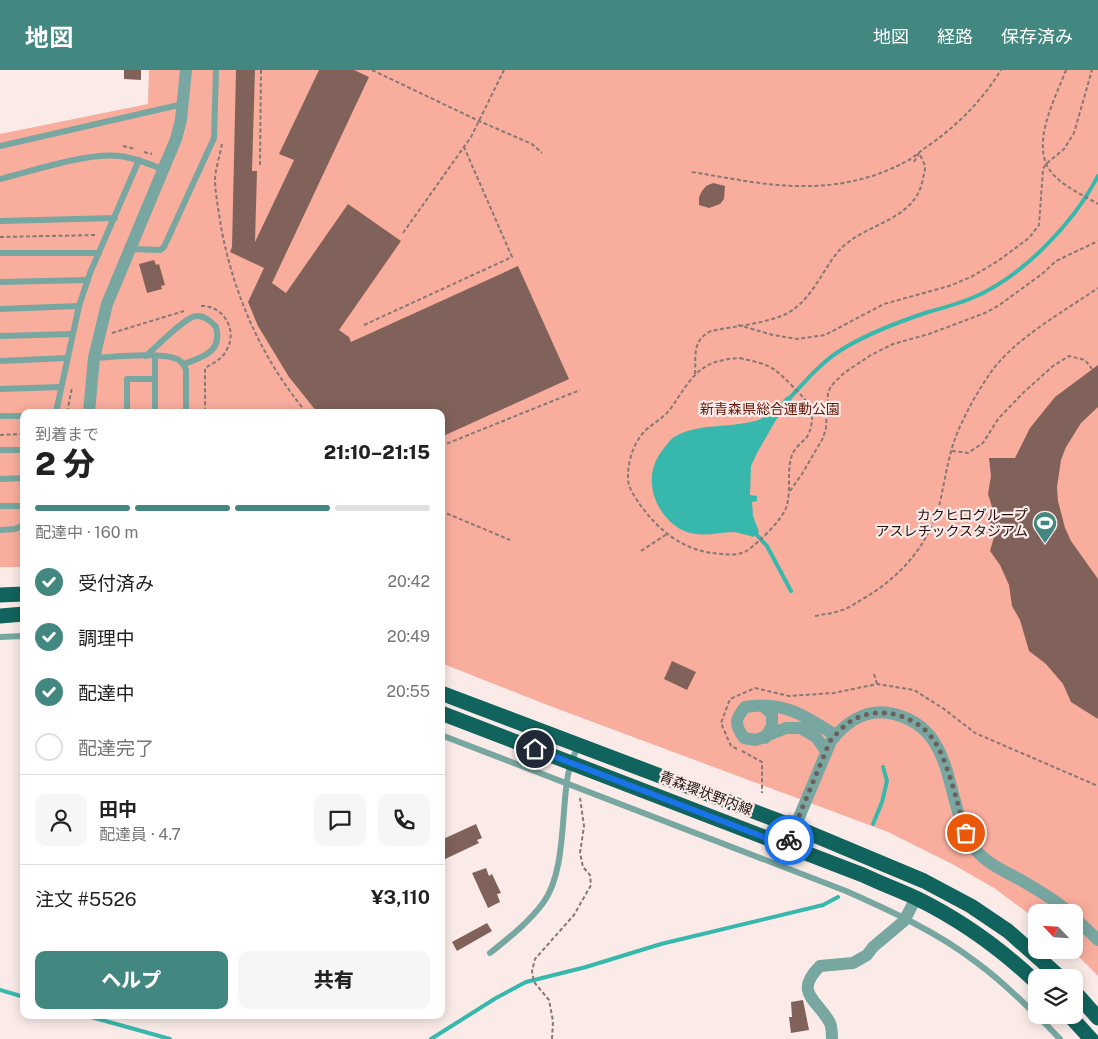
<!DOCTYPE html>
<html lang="ja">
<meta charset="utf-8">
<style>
body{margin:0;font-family:"Public Sans","Noto Sans JP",sans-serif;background:#f6f6f6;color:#222;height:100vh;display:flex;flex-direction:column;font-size:19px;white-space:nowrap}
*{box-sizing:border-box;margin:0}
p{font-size:16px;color:#767676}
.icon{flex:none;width:28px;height:28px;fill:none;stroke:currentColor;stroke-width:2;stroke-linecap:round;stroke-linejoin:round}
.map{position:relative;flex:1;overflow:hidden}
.drawer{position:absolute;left:20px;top:339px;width:425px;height:610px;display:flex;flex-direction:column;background:#fff;border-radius:10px;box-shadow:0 2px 12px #0003}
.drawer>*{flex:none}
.needle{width:32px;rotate:295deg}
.tools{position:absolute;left:1028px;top:834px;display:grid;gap:10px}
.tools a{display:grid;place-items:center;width:55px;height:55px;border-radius:10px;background:#fff;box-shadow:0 2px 12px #0003;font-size:25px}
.pin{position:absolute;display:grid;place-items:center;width:42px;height:42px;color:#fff;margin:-21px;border:2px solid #fff;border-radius:50%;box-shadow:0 1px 5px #0007}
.courier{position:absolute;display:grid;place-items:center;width:50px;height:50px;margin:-25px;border:4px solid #1a73e8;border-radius:50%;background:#fff;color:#222;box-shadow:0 1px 6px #0007}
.overview em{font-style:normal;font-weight:800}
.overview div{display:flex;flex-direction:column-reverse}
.overview{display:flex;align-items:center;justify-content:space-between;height:85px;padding:0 15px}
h1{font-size:32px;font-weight:800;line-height:38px}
.bar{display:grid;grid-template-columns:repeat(4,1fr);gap:8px 5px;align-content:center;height:60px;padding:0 15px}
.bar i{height:6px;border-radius:4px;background:#e0e0e0}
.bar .on{background:#428880}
.bar p{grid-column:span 4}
.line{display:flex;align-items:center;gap:12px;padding:0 15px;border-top:1px solid #e0e0e0}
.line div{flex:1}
.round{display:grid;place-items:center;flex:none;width:52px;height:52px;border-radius:10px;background:#f6f6f6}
ol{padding:0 15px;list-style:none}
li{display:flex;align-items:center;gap:15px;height:55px}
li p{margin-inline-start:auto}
li .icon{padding:5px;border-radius:50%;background:#428880;color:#fff;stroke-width:4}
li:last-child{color:#767676}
li i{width:28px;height:28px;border:2px solid #e0e0e0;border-radius:50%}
.cta{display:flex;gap:10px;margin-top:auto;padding:10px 15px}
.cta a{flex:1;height:58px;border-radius:10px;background:#428880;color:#fff;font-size:20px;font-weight:800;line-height:58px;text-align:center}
.cta a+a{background:#f6f6f6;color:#222}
header{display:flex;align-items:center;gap:30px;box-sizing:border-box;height:70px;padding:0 25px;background:#428880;color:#fff}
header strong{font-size:24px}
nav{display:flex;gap:28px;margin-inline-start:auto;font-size:18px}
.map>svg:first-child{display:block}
.green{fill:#f9ad9d}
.water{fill:#38b8ac}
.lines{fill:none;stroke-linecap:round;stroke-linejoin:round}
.stream{stroke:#38b8ac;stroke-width:4}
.building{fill:#81625b}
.path{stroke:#867875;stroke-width:2;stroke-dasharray:4 2.5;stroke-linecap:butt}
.lane{stroke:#78a6a0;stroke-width:6}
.street{stroke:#78a6a0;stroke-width:12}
.primary{stroke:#11645d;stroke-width:15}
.done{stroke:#6c5f5c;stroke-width:5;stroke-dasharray:0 9}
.route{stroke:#1a73e8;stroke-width:6}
.labels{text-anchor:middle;stroke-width:4.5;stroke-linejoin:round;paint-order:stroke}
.park-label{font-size:14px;fill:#641708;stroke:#faebe8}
.poi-label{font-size:14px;fill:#1f1310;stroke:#faebe8;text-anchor:end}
.street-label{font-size:14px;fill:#1f1310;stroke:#faebe8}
</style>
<header>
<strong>地図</strong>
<nav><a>地図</a><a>経路</a><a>保存済み</a></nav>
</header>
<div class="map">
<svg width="1098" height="969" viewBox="0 0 1098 969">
<rect width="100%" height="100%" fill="#faebe8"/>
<polygon class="green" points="149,0 1098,0 1098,906 1072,880 1074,880 1074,842 1036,842 1036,849 994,818 954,795 888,762 550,636 441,593 441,342 24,342 24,497 0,497 0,64 148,34"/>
<path class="water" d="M787 326 792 330 776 350 757 383 751 396 750 425 757 426V431L752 432 753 446 759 462 753 467C747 465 741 463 734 462 716 462 701 469 682 460 667 452 657 438 653 422 650 408 652 395 661 382 665 377 670 369 676 366 697 353 735 358 758 350 771 345 779 336 787 326Z"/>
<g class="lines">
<g class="stream">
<path d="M786 332C803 314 820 293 841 280 868 263 898 252 928 242 943 238 958 234 972 228 1022 207 1073 154 1098 106"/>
<polyline points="753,461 767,476 791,521"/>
<polyline points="873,754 882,732 887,711 883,697"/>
<polyline points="0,920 24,927"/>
<polyline points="84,945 170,969"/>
<polyline points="431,969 496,928 526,912 586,897 661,874 823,835 838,827"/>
</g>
</g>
<g class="building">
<polygon points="124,0 141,0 141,10 124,9"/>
<polygon points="236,0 255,0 252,101 257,101 255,172 294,90 279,84 319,0 354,0 369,7 272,213 286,223 348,134 401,171 339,260 349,267 351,272 518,196 569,309 441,367 441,342 317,342 289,307 258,256 248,232 264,198 230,182 232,177"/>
<polygon points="713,113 725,116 724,129 720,134 709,138 699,135 699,127 702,121 706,116"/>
<polygon points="154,190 156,195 159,194 165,215 161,216 162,219 147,223 139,194"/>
<polygon points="1098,295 1098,337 1081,353 1066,377 1061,390 1057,417 1058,431 1065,458 1071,471 1098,509 1098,649 1071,632 1063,614 1046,594 1029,581 1020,550 1012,536 1009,515 1000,495 990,481 994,467 989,454 993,440 988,424 991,406 989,388 1015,388 1030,358 1055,327"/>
<polygon points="672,591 696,602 687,620 664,609"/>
<polygon points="476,754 482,768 477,770 479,773 441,791 441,770"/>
<polygon points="486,798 489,806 492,804 501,823 497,824 500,832 488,838 472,803"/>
<polygon points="487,853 492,861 457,881 452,872"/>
<polygon points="803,930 809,960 791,963 789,947 792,947 791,932"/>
</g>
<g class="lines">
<g class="path">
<polyline points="372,0 479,51 532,74 542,83"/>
<path d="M1066 0C1055 29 1029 76 1052 103 1064 117 1083 125 1098 134"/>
<path d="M222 74C220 85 216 97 215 108 215 124 219 142 221 157 234 226 262 289 306 342"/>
<polyline points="123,76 135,79"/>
<polyline points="144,82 152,84"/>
<polyline points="260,95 261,0"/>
<path d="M692 102C730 108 769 117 808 116 840 116 875 108 903 93 911 90 918 83 925 78 956 57 981 32 1001 0"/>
<polyline points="403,163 471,67 504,0"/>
<polyline points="0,167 96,165"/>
<path d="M201 236C222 235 237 258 228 277 224 288 214 293 205 298V342"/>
<polyline points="364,255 512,187 464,77"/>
<polyline points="738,255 773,265 797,269 825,265 884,234 949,216 971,207 998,191 1029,168 1039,155 1043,99 1046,94 1064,79 1074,63 1092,0"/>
<polyline points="112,263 184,241"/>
<path d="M740 288C751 291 765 293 775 300 782 305 805 328 810 336 814 343 812 361 806 368 801 373 794 379 792 385 786 402 792 421 786 438 781 451 759 472 748 480 741 485 730 485 722 484 686 482 662 464 641 436 635 427 627 417 628 406 628 390 634 372 645 361 653 353 664 348 671 338 692 308 698 290 740 288Z"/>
<path d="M695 304C696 286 692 270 711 261 735 256 764 254 786 244 810 232 821 203 837 183 862 152 916 153 923 108 924 105 925 100 925 97 924 92 921 87 919 83L914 92"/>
<polyline points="67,342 72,318"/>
<polyline points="0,365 24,364"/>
<polyline points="441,376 580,320"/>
<polyline points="952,381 968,383 983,373 998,349 1024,322 1053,296 1069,286 1085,290 1092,299"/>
<polyline points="790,421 802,404 823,368 826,358 828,323 831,316 844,303 871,285 893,274 929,264 985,243 998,236 1042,204 1056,191 1098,171"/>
<polyline points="441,441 510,470"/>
<polyline points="641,481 667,464"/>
<path d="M815 546C825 544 835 543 845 539 850 537 856 533 861 530 900 508 929 475 940 432 945 410 948 387 956 366 965 344 976 324 989 305 1012 270 1063 242 1098 218"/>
<polyline points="874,604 877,614"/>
<polyline points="737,679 731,676 721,653 730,629 755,618 789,626 834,623 877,614 914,620 944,639 975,663 1098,716"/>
<polyline points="742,681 762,692 762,723"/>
<polyline points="552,969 553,951 549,930 534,912 532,901 535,889 574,845 591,815 590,805 583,797 580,783 584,756 580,728"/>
</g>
<g class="lane">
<polyline points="0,76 183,34"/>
<path d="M0 109C32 101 88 82 120 86 135 88 150 94 164 100"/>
<polyline points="0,151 115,148"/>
<polyline points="130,179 160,180 164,177 214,68 216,0"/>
<polyline points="0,183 99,183"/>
<polyline points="0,212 88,210"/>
<polyline points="0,239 79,236"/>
<polyline points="0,266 72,264"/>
<path d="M146 286C155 278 185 247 196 246 204 245 211 251 216 257 223 282 202 287 184 294"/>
<polyline points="155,286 155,342"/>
<path d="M94 288C113 287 161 282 177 289 182 291 184 295 186 300V342"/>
<polyline points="0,291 67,288"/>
<polyline points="0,319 61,317"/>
<polyline points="56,342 79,236 90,203 139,90"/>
<polyline points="127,342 127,309 155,309"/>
<polyline points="0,346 24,346"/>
<polyline points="0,380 24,380"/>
<polyline points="0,409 24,408"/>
<polyline points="0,436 24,436"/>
<polyline points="0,460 15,459 24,455"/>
<polyline points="0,567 24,566"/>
<path d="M441 665 846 821C891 841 937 862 976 892 998 908 1017 926 1036 945"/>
<path d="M490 883C509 868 529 852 543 833 566 802 561 742 568 705 570 695 574 685 578 676"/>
<polyline points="1037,945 1060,969"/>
</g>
<g class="street">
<polyline points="89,342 94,288 107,234 176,69 181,50 186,0"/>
<polyline points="763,636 772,644 772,656 765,668"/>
<path d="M826 681 816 667 801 658H786L756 670 744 668C734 654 735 649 745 637 782 630 806 646 835 665"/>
<path d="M787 776 831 671C845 653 865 639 889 643 960 656 942 734 975 779 986 793 1004 801 1019 809 1036 819 1054 829 1069 842"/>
<polyline points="1074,847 1098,870"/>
<path d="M832 969C832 964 832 958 830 953 817 929 793 923 820 896L853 893 867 885 873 877 904 851 916 828"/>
</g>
<g class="primary">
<polyline points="0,525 24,524"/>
<polyline points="0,546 24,544"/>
<polyline points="441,623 795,757 924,811 971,836 1008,861 1061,908"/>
<path d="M441 643 863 805C880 813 898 820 916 828 959 849 1001 879 1036 912"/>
<polyline points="1074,921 1098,948"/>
<polyline points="1069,945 1091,969"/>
</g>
</g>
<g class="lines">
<path class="done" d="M789 770 830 671C837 663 844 655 853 650 880 634 919 646 935 672 949 694 958 737 966 763"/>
<polyline class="route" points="535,679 787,776 789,770"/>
</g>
<defs>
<g id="stadium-pin" transform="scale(1.25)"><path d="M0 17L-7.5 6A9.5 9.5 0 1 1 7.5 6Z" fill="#428880" stroke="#faebe8"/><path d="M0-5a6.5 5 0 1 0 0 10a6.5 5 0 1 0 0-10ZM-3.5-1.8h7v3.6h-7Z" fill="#fff"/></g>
</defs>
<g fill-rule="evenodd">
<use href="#stadium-pin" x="1045" y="453"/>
</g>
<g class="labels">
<g class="park-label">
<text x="770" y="344">新青森県総合運動公園</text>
</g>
<g class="poi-label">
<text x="1028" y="450">カクヒログループ<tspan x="1028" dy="16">アスレチックスタジアム</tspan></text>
</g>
<g class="street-label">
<text transform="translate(706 723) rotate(21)" y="5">青森環状野内線</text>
</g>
</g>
</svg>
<div class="tools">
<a><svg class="needle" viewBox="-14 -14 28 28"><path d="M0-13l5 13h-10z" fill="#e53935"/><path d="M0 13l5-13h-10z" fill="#767676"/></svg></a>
<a><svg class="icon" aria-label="layers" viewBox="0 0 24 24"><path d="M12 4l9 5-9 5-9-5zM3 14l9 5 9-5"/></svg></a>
</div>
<div class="pin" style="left:966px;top:763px;background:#ea580c"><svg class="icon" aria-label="bag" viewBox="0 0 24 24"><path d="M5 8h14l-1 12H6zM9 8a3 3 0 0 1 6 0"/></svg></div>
<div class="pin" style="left:535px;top:679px;background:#1f2937"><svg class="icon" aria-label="home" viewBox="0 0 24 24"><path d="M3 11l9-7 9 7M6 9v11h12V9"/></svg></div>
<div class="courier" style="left:789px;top:770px"><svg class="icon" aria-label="bike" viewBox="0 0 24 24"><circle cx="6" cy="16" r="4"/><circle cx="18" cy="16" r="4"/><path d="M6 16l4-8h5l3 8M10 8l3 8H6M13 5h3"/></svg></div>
<section class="drawer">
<div class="overview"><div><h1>2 分</h1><p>到着まで</p></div><em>21:10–21:15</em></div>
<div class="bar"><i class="on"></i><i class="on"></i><i class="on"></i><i></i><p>配達中 · 160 m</p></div>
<ol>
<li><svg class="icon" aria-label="check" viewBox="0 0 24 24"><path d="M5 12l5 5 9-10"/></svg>受付済み<p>20:42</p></li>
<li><svg class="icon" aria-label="check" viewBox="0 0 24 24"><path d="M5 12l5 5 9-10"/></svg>調理中<p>20:49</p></li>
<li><svg class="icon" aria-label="check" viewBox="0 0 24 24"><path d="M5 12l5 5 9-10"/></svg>配達中<p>20:55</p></li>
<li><i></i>配達完了</li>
</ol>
<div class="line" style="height:90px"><a class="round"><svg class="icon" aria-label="person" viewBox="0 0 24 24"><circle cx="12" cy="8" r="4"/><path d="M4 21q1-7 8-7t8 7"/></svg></a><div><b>田中</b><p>配達員 · 4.7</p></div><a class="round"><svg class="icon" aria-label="chat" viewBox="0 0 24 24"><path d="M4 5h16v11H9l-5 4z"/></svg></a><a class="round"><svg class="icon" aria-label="phone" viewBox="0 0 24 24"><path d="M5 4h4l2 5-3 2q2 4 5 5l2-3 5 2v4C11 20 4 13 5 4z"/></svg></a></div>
<div class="line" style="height:65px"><div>注文 #5526</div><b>¥3,110</b></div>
<div class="cta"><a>ヘルプ</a><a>共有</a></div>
</section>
</div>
